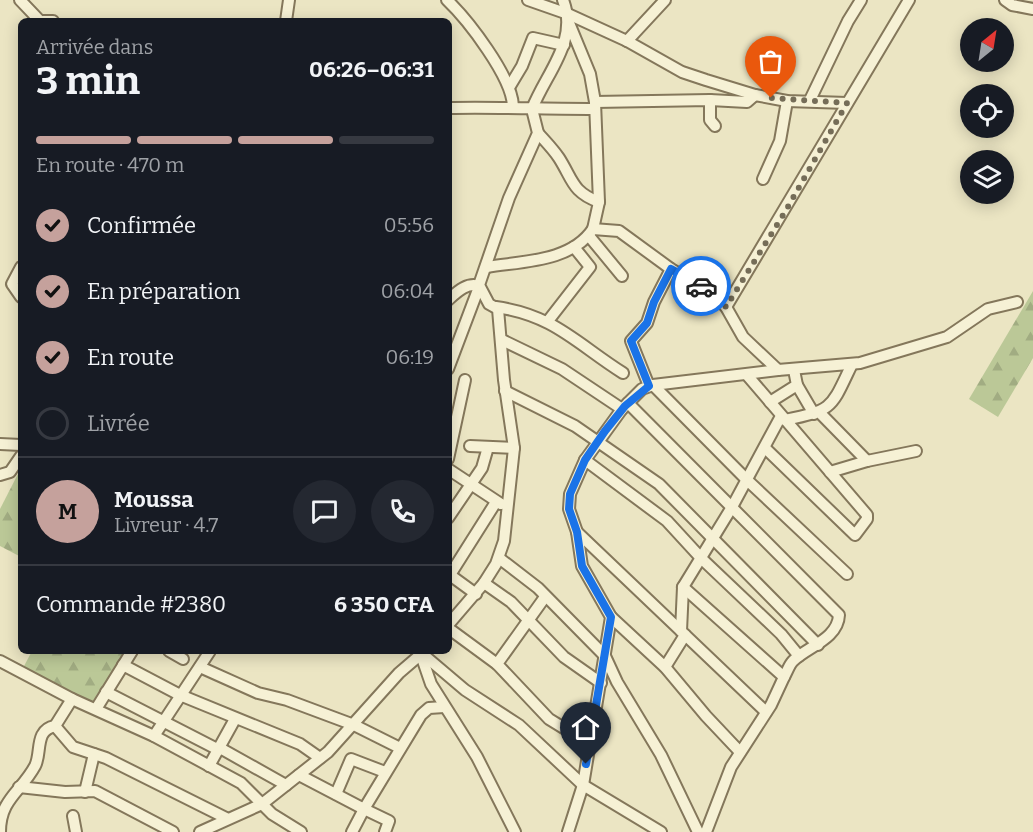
<!DOCTYPE html>
<html lang="fr">
<meta charset="utf-8">
<style>
body{margin:0;font-family:Bitter,serif;background:#242831;color:#f1f3f6;height:100vh;display:flex;flex-direction:column;font-size:22px;white-space:nowrap}
*{box-sizing:border-box;margin:0}
p{font-size:20px;color:#9ea1a6}
.icon{flex:none;width:33px;height:33px;fill:none;stroke:currentColor;stroke-width:2;stroke-linecap:round;stroke-linejoin:round}
.map{position:relative;flex:1;overflow:hidden}
.panel{position:absolute;left:18px;top:18px;width:434px;height:636px;display:flex;flex-direction:column;background:#171b24;border-radius:9px;box-shadow:0 3px 15px #0003}
.panel>*{flex:none}
.needle{width:39px;rotate:30deg}
.buttons{position:absolute;left:960px;top:18px;display:grid;gap:12px}
.buttons a{display:grid;place-items:center;width:54px;height:54px;border-radius:50%;background:#171b24;box-shadow:0 3px 15px #0003;font-size:30px}
.pin{position:absolute;display:grid;place-items:center;width:51px;height:51px;color:#fff;margin:-62px -26px;border-radius:50% 50% 50% 0;rotate:-45deg;box-shadow:0 0 6px #0007}
.pin .icon{rotate:45deg}
.courier{position:absolute;display:grid;place-items:center;width:60px;height:60px;margin:-30px;border:4px solid #1a73e8;border-radius:50%;background:#fff;color:#222;box-shadow:0 2px 8px #0007}
.head em{font-style:normal;font-weight:700}
.head div{display:flex;flex-direction:column-reverse}
.head{display:flex;align-items:center;justify-content:space-between;height:102px;padding:0 18px}
h1{font-size:39px;font-weight:700;line-height:45px}
.bar{display:grid;grid-template-columns:repeat(4,1fr);gap:9px 6px;align-content:center;height:72px;padding:0 18px}
.bar i{height:8px;border-radius:4px;background:#363941}
.bar .active{background:#c5a19c}
.bar p{grid-column:span 4}
.line{display:flex;align-items:center;gap:15px;padding:0 18px;border-top:2px solid #363941}
.line div{flex:1}
.round{display:grid;place-items:center;flex:none;width:63px;height:63px;border-radius:32px;background:#242831}
ol{padding:0 18px;list-style:none}
li{display:flex;align-items:center;gap:18px;height:66px}
li p{margin-inline-start:auto}
li .icon{padding:6px;border-radius:50%;background:#c5a19c;color:#111;stroke-width:4}
li:last-child{color:#9ea1a6}
li i{width:33px;height:33px;border:3px solid #363941;border-radius:50%}
.map>svg:first-child{display:block}
.forest{fill:url(#forest-firs)}
.lines{fill:none;stroke-linecap:round;stroke-linejoin:round}
.minor-casing{stroke:#84775b;stroke-width:14}
.minor{stroke:#f6f1d5;stroke-width:10}
.done{stroke:#756d58;stroke-width:6;stroke-dasharray:0 10.8}
.route{stroke:#1a73e8;stroke-width:8}
</style>
<div class="map">
<svg width="1033" height="832" viewBox="0 0 1033 832">
<defs>
<pattern id="forest-firs" width="22" height="20" patternUnits="userSpaceOnUse" patternTransform="scale(1.5)"><rect width="22" height="20" fill="#bbc897"/><path d="M5 1l3.5 6h-7zM16 11l3.5 6h-7z" fill="#a1ac82"/></pattern>
</defs>
<rect width="100%" height="100%" fill="#ebe5c3"/>
<g class="forest">
<polygon points="1033,291 1033,358 998,417 969,399"/>
<polygon points="21,468 21,557 0,546 0,509"/>
<polygon points="32,651 127,651 91,704 23,668"/>
</g>
<g class="lines">
<g class="minor-casing">
<g id="minor">
<polyline points="20,0 40,21"/>
<path d="M447 0C468 20 512 77 513 106"/>
<polyline points="528,0 568,14 627,41 682,72 706,80 755,95 787,101 847,103"/>
<polyline points="1005,0 1012,5 1033,9"/>
<polyline points="43,21 53,21"/>
<polyline points="286,21 289,0"/>
<polyline points="569,23 590,74 595,102 599,202 593,229"/>
<polyline points="627,41 665,0"/>
<polyline points="510,86 522,66 533,38 564,45"/>
<polyline points="710,100 710,120 715,126"/>
<polyline points="810,100 848,21 861,0"/>
<polyline points="595,102 710,100 747,102 755,95"/>
<path d="M448 108C497 107 545 109 594 109"/>
<path d="M538 133C545 141 553 149 559 158 573 180 572 192 599 202"/>
<polyline points="763,179 780,141 787,101"/>
<polyline points="589,236 622,276"/>
<polyline points="21,267 12,284 21,297"/>
<path d="M487 267C523 261 571 262 593 229L619 231 671 269 711 292 726 307 743 337 778 370"/>
<path d="M448 300C457 292 467 282 479 286"/>
<path d="M496 307C554 315 577 344 623 373"/>
<polyline points="726,307 909,0"/>
<polyline points="548,321 590,267 574,247"/>
<polyline points="502,340 562,369 622,409"/>
<polyline points="448,369 479,287"/>
<polyline points="747,375 867,515 867,519 855,535 765,448"/>
<polyline points="653,385 747,480 847,574"/>
<polyline points="797,385 814,414"/>
<polyline points="649,386 631,341 647,323 654,302 671,269"/>
<polyline points="505,391 575,426 659,484 818,645"/>
<polyline points="770,402 797,385 794,370"/>
<path d="M628 403 839 615C838 639 807 647 793 661 789 665 787 672 784 677"/>
<polyline points="820,413 867,461"/>
<path d="M785 420C834 410 831 408 852 364"/>
<polyline points="0,444 21,445"/>
<polyline points="470,446 514,448"/>
<polyline points="448,459 465,380"/>
<polyline points="585,460 667,521 701,558 781,634 799,656"/>
<polyline points="448,469 501,504"/>
<polyline points="830,472 867,461 916,451"/>
<polyline points="0,475 10,472 21,456"/>
<polyline points="448,518 482,468 488,447"/>
<polyline points="577,532 766,712"/>
<polyline points="499,558 538,588 605,656 617,682 661,755 698,832"/>
<polyline points="450,575 476,594"/>
<polyline points="448,578 496,502"/>
<polyline points="484,583 511,602 564,657 601,683"/>
<polyline points="545,597 497,664 549,719 588,743"/>
<polyline points="611,617 665,667 706,716 740,752"/>
<path d="M448 625 484 583 496 564 504 541 514 448 504 380 498 309 489 304 479 285 509 198 538 133 532 109C546 73 579 41 563 0"/>
<polyline points="448,628 497,664"/>
<polyline points="681,631 683,587"/>
<polyline points="169,651 183,659"/>
<polyline points="419,651 465,690 519,725 583,785 661,832"/>
<polyline points="420,652 431,684 477,757 515,832"/>
<polyline points="0,661 72,699 154,736 241,783 272,814 301,832"/>
<polyline points="123,665 180,695 300,744 320,758"/>
<polyline points="200,667 258,693 287,700 354,725 400,748"/>
<polyline points="665,667 685,635"/>
<polyline points="106,692 219,750"/>
<polyline points="72,699 55,726 73,747 106,758 226,818"/>
<polyline points="96,709 132,651"/>
<polyline points="154,736 210,651"/>
<polyline points="220,748 286,785"/>
<polyline points="209,766 235,719"/>
<polyline points="299,775 364,809 421,715 429,708 444,707"/>
<polyline points="19,787 65,792 95,791 173,832"/>
<polyline points="85,792 94,754"/>
<polyline points="336,794 351,759 385,772"/>
<polyline points="73,816 76,832"/>
<path d="M0 832C0 799 21 792 35 766 42 753 34 730 55 726"/>
<polyline points="200,832 262,804 328,752 399,673 420,655"/>
<polyline points="352,832 364,809 389,821 385,832"/>
<polyline points="568,832 583,785 611,617 582,566 577,532 569,509 570,494 585,460 622,409 642,389 653,385 778,370 860,363 947,337 988,309 1017,302"/>
<polyline points="706,832 731,767 771,705 784,677 683,587 732,507 781,416"/>
</g>
</g>
<use href="#minor" class="minor"/>
</g>
<g class="lines">
<polyline class="done" points="701,286 718,297 726,307 785,212 847,103 771,98"/>
<polyline class="route" points="586,764 611,617 582,566 577,532 569,509 570,494 585,460 605,431 625,406 649,386 631,341 647,323 654,302 671,269 701,286"/>
</g>
</svg>
<div class="buttons">
<a><svg class="needle" viewBox="-14 -14 28 28"><path d="M0-13l5 13h-10z" fill="#e53935"/><path d="M0 13l5-13h-10z" fill="#9ea1a6"/></svg></a>
<a><svg class="icon" aria-label="locate" viewBox="0 0 24 24"><circle cx="12" cy="12" r="6"/><path d="M12 2v4M12 18v4M2 12h4M18 12h4"/></svg></a>
<a><svg class="icon" aria-label="layers" viewBox="0 0 24 24"><path d="M12 4l9 5-9 5-9-5zM3 14l9 5 9-5"/></svg></a>
</div>
<div class="pin" style="left:771px;top:98px;background:#ea580c"><svg class="icon" aria-label="bag" viewBox="0 0 24 24"><path d="M5 8h14l-1 12H6zM9 8a3 3 0 0 1 6 0"/></svg></div>
<div class="pin" style="left:586px;top:764px;background:#1f2937"><svg class="icon" aria-label="home" viewBox="0 0 24 24"><path d="M3 11l9-7 9 7M6 9v11h12V9"/></svg></div>
<div class="courier" style="left:701px;top:286px"><svg class="icon" aria-label="car" viewBox="0 0 24 24"><path d="M5 17H2v-5l4-1 3-4h7l3 4 3 1v5h-3M9 17h6M6 11h13"/><circle cx="7" cy="17" r="2"/><circle cx="17" cy="17" r="2"/></svg></div>
<section class="panel">
<div class="head"><div><h1>3 min</h1><p>Arrivée dans</p></div><em>06:26–06:31</em></div>
<div class="bar"><i class="active"></i><i class="active"></i><i class="active"></i><i></i><p>En route · 470 m</p></div>
<ol>
<li><svg class="icon" aria-label="check" viewBox="0 0 24 24"><path d="M5 12l5 5 9-10"/></svg>Confirmée<p>05:56</p></li>
<li><svg class="icon" aria-label="check" viewBox="0 0 24 24"><path d="M5 12l5 5 9-10"/></svg>En préparation<p>06:04</p></li>
<li><svg class="icon" aria-label="check" viewBox="0 0 24 24"><path d="M5 12l5 5 9-10"/></svg>En route<p>06:19</p></li>
<li><i></i>Livrée</li>
</ol>
<div class="line" style="height:108px"><b class="round" style="background:#c5a19c;color:#111">M</b><div><b>Moussa</b><p>Livreur · 4.7</p></div><a class="round"><svg class="icon" aria-label="chat" viewBox="0 0 24 24"><path d="M4 5h16v11H9l-5 4z"/></svg></a><a class="round"><svg class="icon" aria-label="phone" viewBox="0 0 24 24"><path d="M5 4h4l2 5-3 2q2 4 5 5l2-3 5 2v4C11 20 4 13 5 4z"/></svg></a></div>
<div class="line" style="height:78px"><div>Commande #2380</div><b>6 350 CFA</b></div>
</section>
</div>
